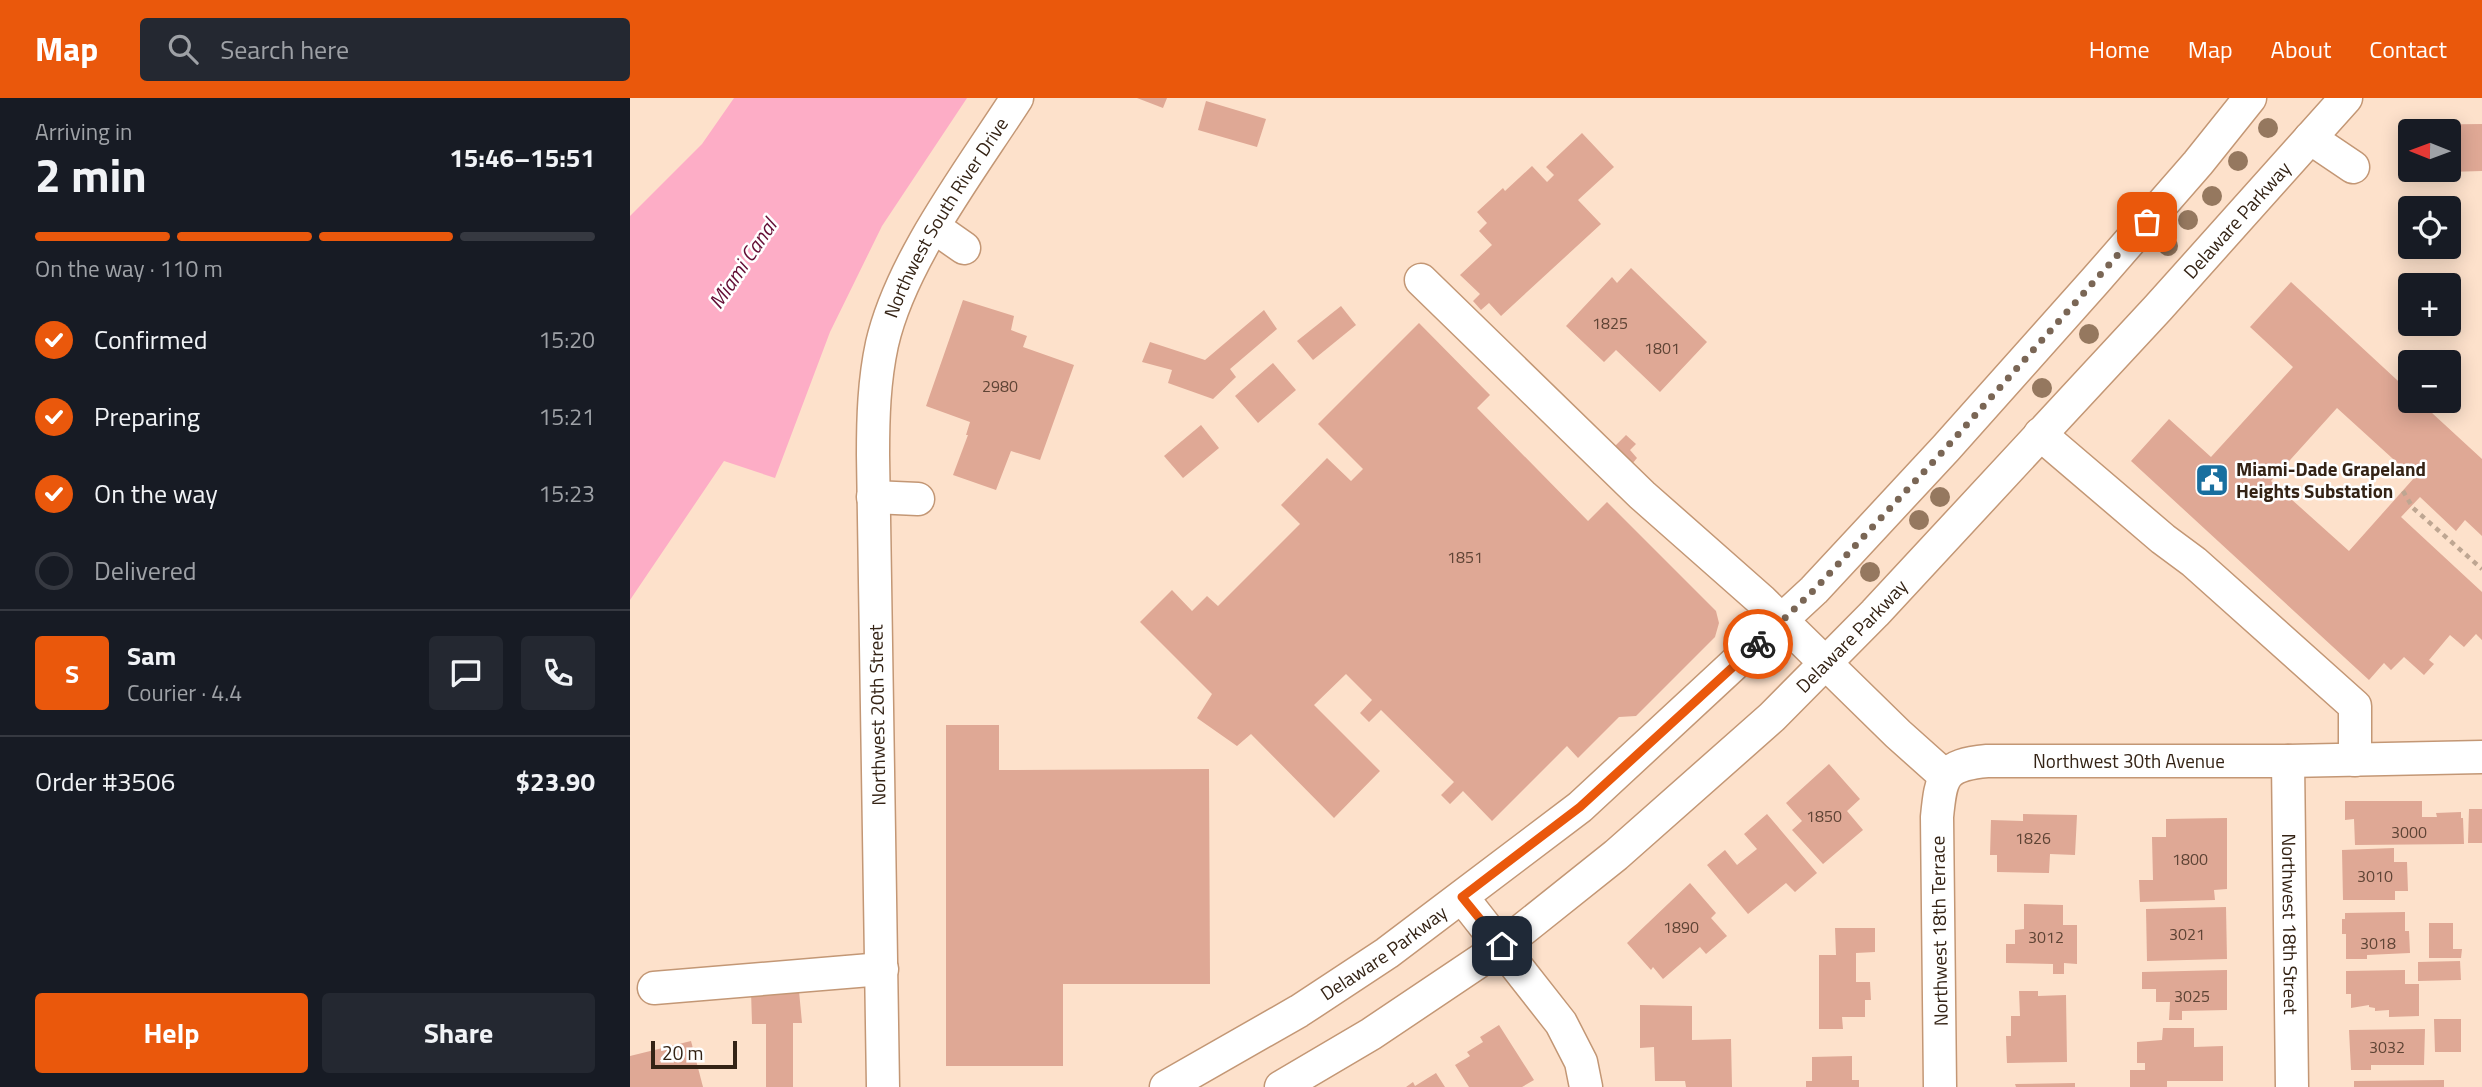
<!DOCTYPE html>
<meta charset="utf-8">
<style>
body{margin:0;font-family:"Titillium Web",sans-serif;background:#242831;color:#f1f3f6;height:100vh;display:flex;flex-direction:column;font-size:26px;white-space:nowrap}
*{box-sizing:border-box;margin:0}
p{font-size:23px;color:#9ea1a6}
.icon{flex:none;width:38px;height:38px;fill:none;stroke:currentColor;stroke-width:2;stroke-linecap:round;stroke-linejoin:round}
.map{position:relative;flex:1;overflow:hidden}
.sheet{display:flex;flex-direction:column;background:#171b24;width:630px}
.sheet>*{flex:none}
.needle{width:46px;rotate:271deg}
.tools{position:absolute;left:1768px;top:21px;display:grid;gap:14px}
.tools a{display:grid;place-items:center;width:63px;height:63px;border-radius:7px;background:#171b24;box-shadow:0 4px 18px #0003;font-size:35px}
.scale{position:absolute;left:21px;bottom:18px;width:86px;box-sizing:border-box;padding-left:7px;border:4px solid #342315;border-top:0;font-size:19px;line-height:24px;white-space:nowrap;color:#342315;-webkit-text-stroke:5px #fff;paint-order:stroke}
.pin{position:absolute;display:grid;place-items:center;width:60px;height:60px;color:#fff;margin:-30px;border-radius:14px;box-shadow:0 4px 10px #0006}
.courier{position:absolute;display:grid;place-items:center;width:70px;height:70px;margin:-35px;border:5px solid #ea580c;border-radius:50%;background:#fff;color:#222;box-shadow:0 2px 9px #0007}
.head em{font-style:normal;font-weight:700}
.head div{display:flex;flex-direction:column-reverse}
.head{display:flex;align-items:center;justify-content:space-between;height:119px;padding:0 35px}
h1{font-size:46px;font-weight:700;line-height:52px}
.bar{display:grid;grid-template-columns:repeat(4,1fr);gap:10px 7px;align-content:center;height:84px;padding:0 35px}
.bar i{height:9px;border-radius:5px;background:#363941}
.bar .selected{background:#ea580c}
.bar p{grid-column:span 4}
.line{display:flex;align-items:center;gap:18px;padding:0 35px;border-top:2px solid #363941}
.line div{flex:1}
.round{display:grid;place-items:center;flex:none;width:74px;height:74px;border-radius:7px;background:#242831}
ol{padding:0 35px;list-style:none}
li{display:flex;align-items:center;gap:21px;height:77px}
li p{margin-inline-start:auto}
li .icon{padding:7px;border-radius:50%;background:#ea580c;color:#fff;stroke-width:4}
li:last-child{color:#9ea1a6}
li i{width:38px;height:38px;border:4px solid #363941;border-radius:50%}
.button{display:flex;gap:14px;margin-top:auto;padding:14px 35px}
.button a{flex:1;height:80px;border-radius:7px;background:#ea580c;color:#fff;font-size:28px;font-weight:700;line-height:80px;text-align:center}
.button a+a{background:#242831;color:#f1f3f6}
header{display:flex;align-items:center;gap:42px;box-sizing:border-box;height:98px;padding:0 35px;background:#ea580c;color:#fff}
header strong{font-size:33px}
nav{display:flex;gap:38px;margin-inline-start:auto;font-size:24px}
.search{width:490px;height:63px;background:#242831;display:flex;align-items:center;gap:18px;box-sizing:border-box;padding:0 24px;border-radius:7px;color:#9ea1a6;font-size:26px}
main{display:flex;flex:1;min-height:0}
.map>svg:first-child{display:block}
.water{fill:#fdadc6}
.building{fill:#dfa895;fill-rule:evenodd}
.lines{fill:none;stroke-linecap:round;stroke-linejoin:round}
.minor-casing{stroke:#c39775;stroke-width:35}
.path{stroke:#bea692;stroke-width:4.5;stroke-dasharray:5 5;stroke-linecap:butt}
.minor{stroke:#fff;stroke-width:32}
.tree{fill:#95785f}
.done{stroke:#7a6655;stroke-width:7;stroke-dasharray:0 12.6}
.route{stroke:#ea580c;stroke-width:9}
.labels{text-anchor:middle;stroke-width:5;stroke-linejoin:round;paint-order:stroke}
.number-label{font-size:16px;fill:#5f4435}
.street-label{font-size:19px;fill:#342315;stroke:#fff}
.poi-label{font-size:19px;font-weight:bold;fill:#342315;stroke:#fff;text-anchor:start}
.water-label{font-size:21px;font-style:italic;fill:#630d34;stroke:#fff}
</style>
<header>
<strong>Map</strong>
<div class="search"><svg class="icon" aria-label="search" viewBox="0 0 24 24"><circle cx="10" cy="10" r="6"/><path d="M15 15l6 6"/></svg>Search here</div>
<nav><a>Home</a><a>Map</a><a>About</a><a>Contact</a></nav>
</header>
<main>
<section class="sheet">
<div class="head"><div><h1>2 min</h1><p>Arriving in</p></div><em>15:46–15:51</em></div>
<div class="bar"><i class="selected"></i><i class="selected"></i><i class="selected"></i><i></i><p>On the way · 110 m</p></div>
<ol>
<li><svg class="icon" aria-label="check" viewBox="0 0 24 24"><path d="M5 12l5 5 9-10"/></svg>Confirmed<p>15:20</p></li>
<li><svg class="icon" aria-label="check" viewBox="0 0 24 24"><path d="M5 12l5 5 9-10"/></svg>Preparing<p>15:21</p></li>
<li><svg class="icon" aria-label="check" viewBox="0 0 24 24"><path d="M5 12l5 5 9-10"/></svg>On the way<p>15:23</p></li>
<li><i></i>Delivered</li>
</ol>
<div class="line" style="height:126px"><b class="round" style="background:#ea580c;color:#fff">S</b><div><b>Sam</b><p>Courier · 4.4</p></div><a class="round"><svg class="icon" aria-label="chat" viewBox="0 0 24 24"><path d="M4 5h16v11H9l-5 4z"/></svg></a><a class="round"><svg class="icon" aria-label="phone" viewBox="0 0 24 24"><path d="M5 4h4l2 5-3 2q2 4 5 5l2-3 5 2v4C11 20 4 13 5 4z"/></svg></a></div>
<div class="line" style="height:91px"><div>Order #3506</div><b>$23.90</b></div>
<div class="button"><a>Help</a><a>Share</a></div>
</section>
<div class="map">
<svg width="1852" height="989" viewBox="0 0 1852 989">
<rect width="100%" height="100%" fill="#fde1cb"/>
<polygon class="water" points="104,0 337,0 252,128 200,234 145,380 94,363 0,502 0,118 72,46"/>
<g class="building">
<polygon points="507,0 537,0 533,10"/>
<polygon points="576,3 636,21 627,49 568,32"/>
<polygon points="1852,26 1852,73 1818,74 1818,33 1780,33 1780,74 1769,74 1769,27"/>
<polygon points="952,35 984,69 948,102 971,126 871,218 859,205 851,212 843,203 850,196 830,177 862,147 849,133 857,125 847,114 873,90 875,93 902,68 917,84 924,77 916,69"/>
<polygon points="1001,170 1077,244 1030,294 986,252 974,264 936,228 982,179 987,185"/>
<path d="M1661 184 1780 294V303H1789L1852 361V438L1835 422 1826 433 1790 399 1771 419 1852 494V542L1846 536 1834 549 1820 537 1799 562 1804 566 1794 577 1774 559 1761 572 1754 565 1739 582 1501 363 1539 321 1581 359 1663 269 1620 229ZM1707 310 1784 380 1719 453 1641 383Z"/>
<polygon points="333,202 384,218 381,232 397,238 393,249 444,267 410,362 381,353 366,392 323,377 338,337 336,337 340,324 296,308"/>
<polygon points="711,208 726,227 683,262 667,243"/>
<polygon points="634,212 647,231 600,271 606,279 583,301 538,285 542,272 512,264 520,244 575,262"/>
<polygon points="789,225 860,297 847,310 958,423 977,404 1086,513 1089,525 1085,539 1006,618 989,619 948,660 937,648 862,723 833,693 820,706 811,697 824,684 751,612 739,624 730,615 742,602 716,576 684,607 750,673 704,720 621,636 607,648 567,620 582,596 510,524 542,492 562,513 577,498 588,508 670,426 651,407 697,360 721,383 733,371 688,326"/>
<polygon points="643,265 666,292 628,325 605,298"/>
<polygon points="571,327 589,350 553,380 534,358"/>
<polygon points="996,337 1006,346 1000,352 1007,360 1002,366 984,349"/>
<polygon points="316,627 369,627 369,672 579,671 580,886 433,886 433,968 316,968"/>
<polygon points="1199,666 1230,701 1217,713 1233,732 1193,766 1162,732 1172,723 1156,705"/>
<polygon points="1715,703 1792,703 1792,719 1807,719 1806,715 1831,714 1831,720 1833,720 1834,746 1725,747 1724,721 1715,722"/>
<polygon points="1839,711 1852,711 1852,745 1838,745"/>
<polygon points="1137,716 1187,775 1165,794 1156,785 1118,816 1077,767 1095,752 1107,767 1127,751 1114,736"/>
<polygon points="1393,716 1447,717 1445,757 1420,756 1419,775 1367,774 1367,757 1360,757 1361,722 1393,723"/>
<polygon points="1597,720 1597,791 1584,792 1585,802 1510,804 1509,782 1523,782 1522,739 1536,739 1536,721"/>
<polygon points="1764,750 1764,764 1777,764 1778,793 1765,793 1765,802 1713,802 1712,752"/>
<polygon points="1060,785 1086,815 1081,820 1097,838 1076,856 1070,849 1033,881 1023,869 1021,872 997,845"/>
<polygon points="1394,806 1433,807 1433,827 1447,827 1447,866 1434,865 1434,876 1423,876 1423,866 1376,865 1376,846 1385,846 1385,832 1394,831"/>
<polygon points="1596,809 1597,861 1517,863 1516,811"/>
<polygon points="1775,814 1775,833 1779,833 1780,855 1737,857 1737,861 1716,861 1716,836 1712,836 1712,821 1715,821 1715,815"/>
<polygon points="1799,825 1823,825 1823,851 1832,851 1831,860 1799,860"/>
<polygon points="1205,830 1245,830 1245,854 1226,855 1226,884 1240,884 1241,902 1235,902 1235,919 1212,919 1213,931 1189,931 1189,857 1206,857"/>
<polygon points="1830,863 1831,882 1788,883 1788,864"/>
<polygon points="1597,872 1597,912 1552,913 1552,922 1539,922 1540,904 1526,904 1526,891 1512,891 1512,874"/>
<polygon points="1775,872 1775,886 1789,886 1789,918 1759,919 1759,912 1745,913 1745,910 1739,909 1739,907 1721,910 1721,896 1716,896 1716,873"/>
<polygon points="121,893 169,893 172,925 163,925 163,989 136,989 136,926 122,926"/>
<polygon points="1389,893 1408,893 1408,898 1436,897 1437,964 1377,965 1376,938 1381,938 1381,918 1390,918"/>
<polygon points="1010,907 1062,908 1062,942 1101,941 1102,989 1056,989 1055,983 1025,983 1024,949 1010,950"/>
<polygon points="1804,921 1831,921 1831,954 1805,954"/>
<polygon points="869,927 904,982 892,989 839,989 825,967 840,958 837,954 853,944 850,939"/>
<polygon points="1533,930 1564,930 1564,949 1593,948 1593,983 1537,983 1537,989 1500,989 1500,972 1515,972 1515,965 1507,965 1507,944 1532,942"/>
<polygon points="1795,931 1794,967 1741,967 1741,972 1721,972 1719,932"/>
<polygon points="61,943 73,989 0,989 0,958"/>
<polygon points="1222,958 1222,982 1229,982 1229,989 1176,989 1176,983 1182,983 1182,959"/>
<polygon points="806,975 815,989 776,989 783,984 785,988"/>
<polygon points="1814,982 1814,989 1724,989 1724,983"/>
<polygon points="1445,985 1445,989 1386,989 1385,986"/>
</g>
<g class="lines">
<g class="minor-casing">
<g id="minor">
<polyline points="1680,40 1723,69"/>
<polyline points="304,129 334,150"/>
<polyline points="791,182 1012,397 1131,502 1268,636 1315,678"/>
<polyline points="1410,336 1533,441 1564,464 1725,608 1725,662"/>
<polyline points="243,399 288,401"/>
<path id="s1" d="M1658 663 1662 989"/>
<polyline points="832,799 931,925 951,964 956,989"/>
<polyline points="24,890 252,871"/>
<path id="s2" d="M253 989 243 357C243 320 244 283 252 246 271 163 340 73 387 0"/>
<path id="s3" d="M536 989 669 913 757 855 950 709 1184 492 1316 350 1465 183 1568 65 1620 0"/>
<path id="s4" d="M651 989 741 936 872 848 986 757 1142 619 1245 515 1528 210 1716 0"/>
<path id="s5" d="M1310 989 1307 719C1311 678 1313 667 1357 663H1658L1852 659"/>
</g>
</g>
<polyline class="path" points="1773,393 1783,410 1852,471"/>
<use href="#minor" class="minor"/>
</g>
<g class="tree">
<circle cx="1638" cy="30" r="10"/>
<circle cx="1608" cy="63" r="10"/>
<circle cx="1582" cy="98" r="10"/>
<circle cx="1558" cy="122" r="10"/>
<circle cx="1538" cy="148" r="10"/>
<circle cx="1459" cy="236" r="10"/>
<circle cx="1412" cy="290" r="10"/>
<circle cx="1310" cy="399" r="10"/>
<circle cx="1289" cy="422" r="10"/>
<circle cx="1240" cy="474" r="10"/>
</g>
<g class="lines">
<polyline class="done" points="1128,546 1184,492 1316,350 1517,124"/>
<polyline class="route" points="872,848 832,799 950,709 1128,546"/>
</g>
<defs>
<g id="civic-square" transform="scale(1.75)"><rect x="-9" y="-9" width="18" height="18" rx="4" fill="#196f9f" stroke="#fff"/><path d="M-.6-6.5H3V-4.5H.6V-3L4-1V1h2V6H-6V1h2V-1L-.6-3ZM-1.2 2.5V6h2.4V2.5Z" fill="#fff"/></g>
</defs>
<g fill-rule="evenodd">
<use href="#civic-square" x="1582" y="382"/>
</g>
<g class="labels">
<g class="number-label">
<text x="980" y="231">1825</text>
<text x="1032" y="256">1801</text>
<text x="370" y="294">2980</text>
<text x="835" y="465">1851</text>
<text x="1194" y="724">1850</text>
<text x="1779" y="740">3000</text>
<text x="1403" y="746">1826</text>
<text x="1560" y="767">1800</text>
<text x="1745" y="784">3010</text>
<text x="1051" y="835">1890</text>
<text x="1557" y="842">3021</text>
<text x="1416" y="845">3012</text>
<text x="1748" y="851">3018</text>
<text x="1562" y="904">3025</text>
<text x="1757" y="955">3032</text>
</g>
<g class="street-label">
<text dy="7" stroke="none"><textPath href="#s2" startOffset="886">Northwest South River Drive</textPath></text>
<text dy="7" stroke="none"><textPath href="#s4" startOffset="1297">Delaware Parkway</textPath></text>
<text dy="7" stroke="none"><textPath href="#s4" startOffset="730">Delaware Parkway</textPath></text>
<text transform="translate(247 617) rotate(-91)" y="7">Northwest 20th Street</text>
<text dy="7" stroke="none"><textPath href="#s5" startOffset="499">Northwest 30th Avenue</textPath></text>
<text dy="7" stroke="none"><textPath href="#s1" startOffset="163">Northwest 18th Street</textPath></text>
<text transform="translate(1309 833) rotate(-91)" y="7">Northwest 18th Terrace</text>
<text dy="7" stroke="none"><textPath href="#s3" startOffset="256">Delaware Parkway</textPath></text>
</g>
<g class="poi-label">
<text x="1606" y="378">Miami-Dade Grapeland<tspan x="1606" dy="22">Heights Substation</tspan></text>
</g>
<g class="water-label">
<text transform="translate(113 166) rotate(-56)" y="7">Miami Canal</text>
</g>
</g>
</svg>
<div class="tools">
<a><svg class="needle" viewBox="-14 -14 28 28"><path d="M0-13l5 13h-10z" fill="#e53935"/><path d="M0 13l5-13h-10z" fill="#9ea1a6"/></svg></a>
<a><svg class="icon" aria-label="locate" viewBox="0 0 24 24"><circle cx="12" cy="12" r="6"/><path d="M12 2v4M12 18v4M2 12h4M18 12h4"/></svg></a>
<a>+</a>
<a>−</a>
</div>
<div class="scale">20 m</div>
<div class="pin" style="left:1517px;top:124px;background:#ea580c"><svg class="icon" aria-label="bag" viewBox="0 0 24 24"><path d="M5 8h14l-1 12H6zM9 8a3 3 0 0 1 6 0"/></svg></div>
<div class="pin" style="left:872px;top:848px;background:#1f2937"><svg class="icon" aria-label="home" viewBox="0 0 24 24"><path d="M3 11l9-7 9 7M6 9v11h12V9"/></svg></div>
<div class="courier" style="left:1128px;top:546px"><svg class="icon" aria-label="bike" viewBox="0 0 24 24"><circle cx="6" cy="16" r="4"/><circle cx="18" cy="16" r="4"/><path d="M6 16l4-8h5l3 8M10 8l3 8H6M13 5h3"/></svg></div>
</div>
</main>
